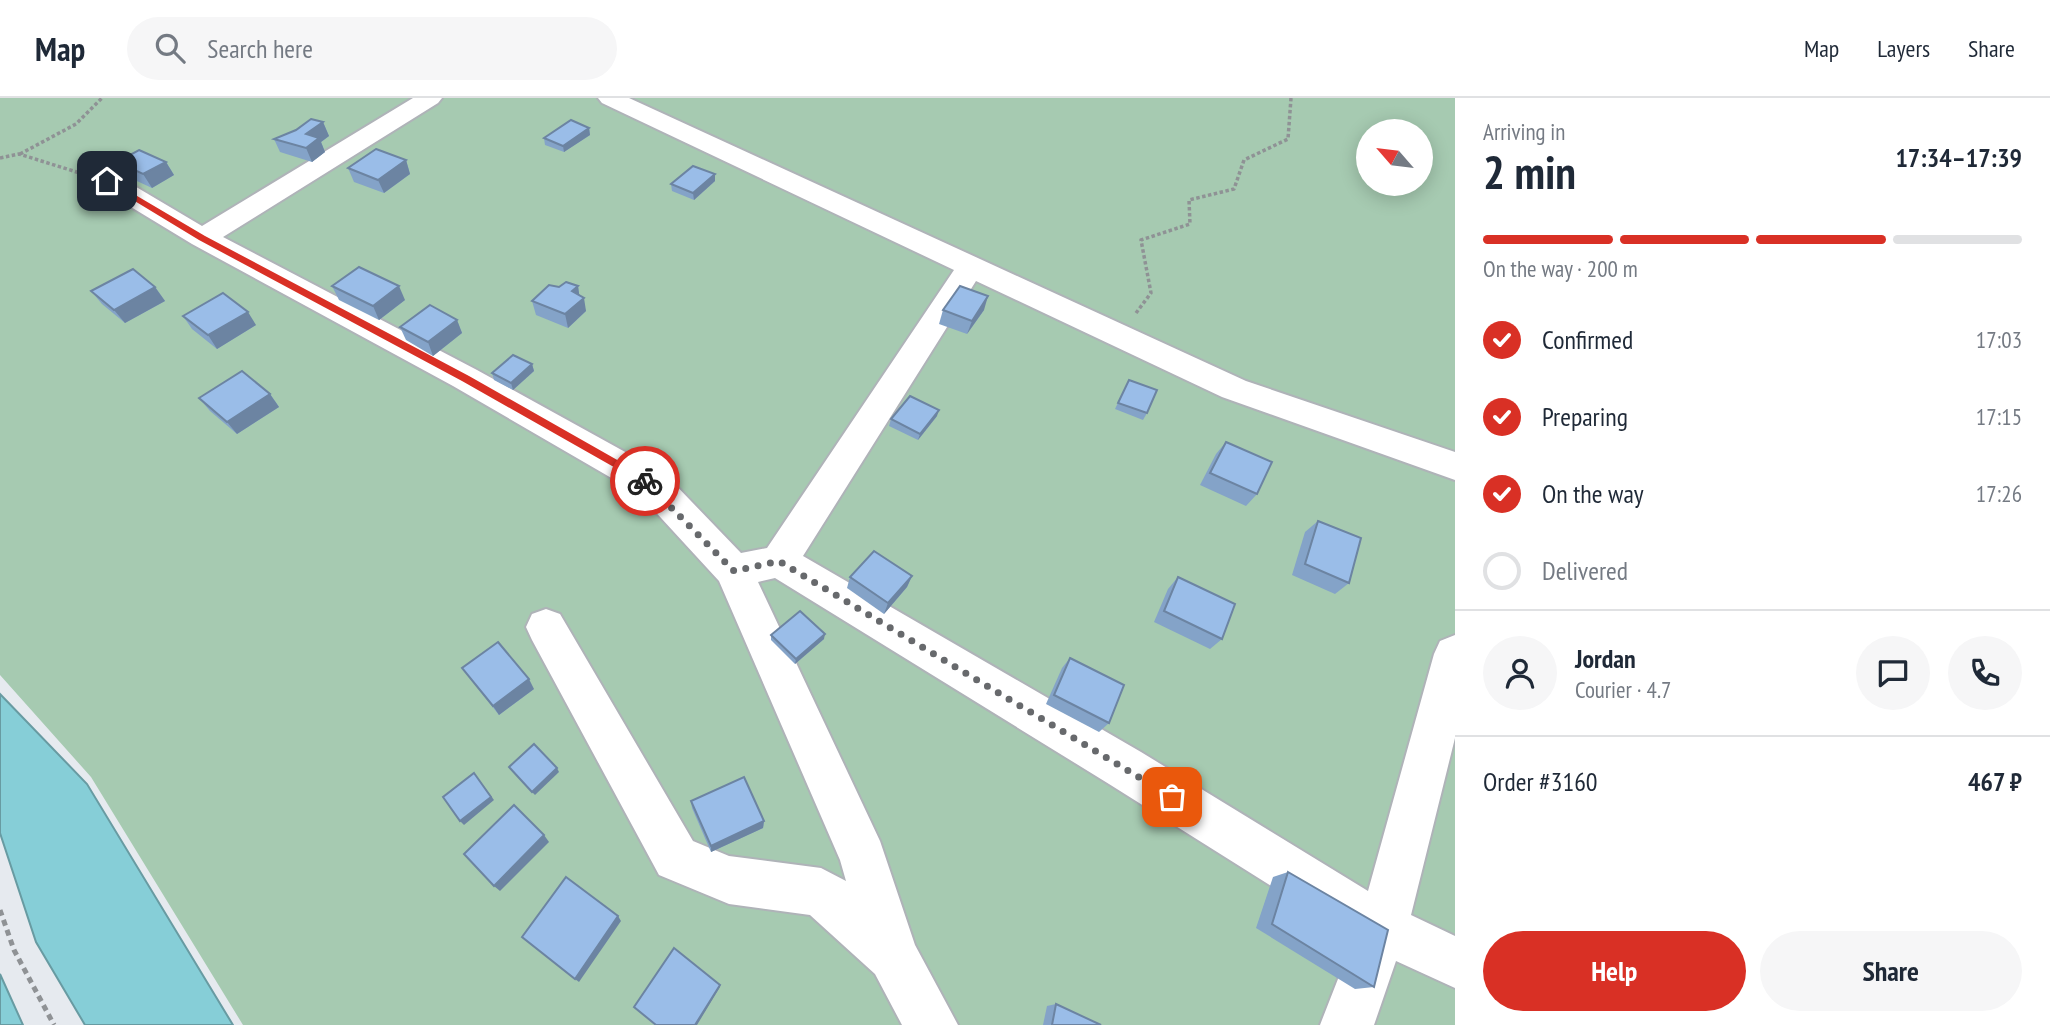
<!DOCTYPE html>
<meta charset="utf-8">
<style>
body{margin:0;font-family:"PT Sans Narrow",sans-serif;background:#f6f6f7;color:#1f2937;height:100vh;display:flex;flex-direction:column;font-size:26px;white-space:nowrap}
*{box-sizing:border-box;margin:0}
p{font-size:23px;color:#747a83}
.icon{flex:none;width:38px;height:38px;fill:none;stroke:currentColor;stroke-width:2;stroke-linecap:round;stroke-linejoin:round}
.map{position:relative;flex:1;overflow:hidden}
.drawer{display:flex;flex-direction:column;background:#fff;width:595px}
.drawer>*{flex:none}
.needle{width:46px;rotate:298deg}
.buttons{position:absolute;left:1356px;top:21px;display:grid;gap:14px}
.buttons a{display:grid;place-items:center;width:77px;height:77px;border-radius:50%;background:#fff;box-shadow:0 4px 18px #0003;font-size:35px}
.pin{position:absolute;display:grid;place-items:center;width:60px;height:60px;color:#fff;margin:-30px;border-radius:14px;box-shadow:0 4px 10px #0006}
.courier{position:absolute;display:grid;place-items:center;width:70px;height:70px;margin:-35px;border:5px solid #d93025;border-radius:50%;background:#fff;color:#222;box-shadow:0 2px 9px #0007}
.summary em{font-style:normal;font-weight:700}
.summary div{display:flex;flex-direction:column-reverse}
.summary{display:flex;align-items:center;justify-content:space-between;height:119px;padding:0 28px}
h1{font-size:46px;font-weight:700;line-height:52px}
.bar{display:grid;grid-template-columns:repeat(4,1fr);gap:10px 7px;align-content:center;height:84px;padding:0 28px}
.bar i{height:9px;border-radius:5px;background:#e0e1e3}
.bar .active{background:#d93025}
.bar p{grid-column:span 4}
.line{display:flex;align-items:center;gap:18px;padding:0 28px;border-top:2px solid #e0e1e3}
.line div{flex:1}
.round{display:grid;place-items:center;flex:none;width:74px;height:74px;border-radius:37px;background:#f6f6f7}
ol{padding:0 28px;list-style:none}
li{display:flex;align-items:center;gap:21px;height:77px}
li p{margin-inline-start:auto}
li .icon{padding:7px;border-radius:50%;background:#d93025;color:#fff;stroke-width:4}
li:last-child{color:#747a83}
li i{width:38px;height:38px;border:4px solid #e0e1e3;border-radius:50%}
.primary-button{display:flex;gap:14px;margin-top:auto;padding:14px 28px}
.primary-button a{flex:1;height:80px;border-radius:42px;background:#d93025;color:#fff;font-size:28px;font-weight:700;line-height:80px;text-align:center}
.primary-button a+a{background:#f6f6f7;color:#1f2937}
header{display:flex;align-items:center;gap:42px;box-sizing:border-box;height:98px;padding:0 35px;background:#fff;border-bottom:2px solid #e0e1e3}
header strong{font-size:33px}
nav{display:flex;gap:38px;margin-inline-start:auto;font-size:24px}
.search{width:490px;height:63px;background:#f6f6f7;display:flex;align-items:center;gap:18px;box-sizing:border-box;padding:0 24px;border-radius:38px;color:#747a83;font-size:26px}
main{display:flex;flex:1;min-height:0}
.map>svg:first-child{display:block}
.green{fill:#a6cab1;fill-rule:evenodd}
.water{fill:#86ced7;stroke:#689ba2;stroke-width:2}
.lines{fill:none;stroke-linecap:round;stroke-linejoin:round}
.minor-casing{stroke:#afb3b8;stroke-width:4}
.path-far1{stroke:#8f9295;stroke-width:3.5;stroke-dasharray:3.5 2.5;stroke-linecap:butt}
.path{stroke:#8f9295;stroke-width:5;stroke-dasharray:6 4.5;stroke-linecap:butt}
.minor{fill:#fff;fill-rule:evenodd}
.wall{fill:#84a3c8}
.shaded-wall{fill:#6c84a2}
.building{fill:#9abde8;stroke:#6c84a2;stroke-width:2}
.route{fill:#d93025}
.done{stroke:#67696c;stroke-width:7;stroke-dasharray:0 12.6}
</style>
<header>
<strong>Map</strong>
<div class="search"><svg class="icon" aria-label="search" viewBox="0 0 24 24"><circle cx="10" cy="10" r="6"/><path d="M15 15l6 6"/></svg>Search here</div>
<nav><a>Map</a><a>Layers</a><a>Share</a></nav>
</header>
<main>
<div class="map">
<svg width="1455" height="927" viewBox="0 0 1455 927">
<rect width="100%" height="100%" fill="#e6eaef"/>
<path class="green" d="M0 0H1455V927H243L91 679 0 577ZM1368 33H1421V86H1368Z"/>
<g class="water">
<polygon points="0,596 87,686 233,927 85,927 36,844 0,735"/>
<polygon points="0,876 23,927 0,927"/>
</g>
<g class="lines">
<g class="minor-casing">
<polygon id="minor" points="413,0 442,0 438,5 223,139 477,272 665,376 741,455 767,450 954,172 602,5 598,0 629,0 1246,283 1455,354 1455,382 1222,299 976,183 803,458 1141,654 1368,793 1434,556 1440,543 1455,537 1455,640 1411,817 1455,838 1455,890 1396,863 1374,927 1320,927 1354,840 1109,686 775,480 758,484 880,743 915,847 958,927 902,927 875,876 810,817 729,806 659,777 532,542 526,529 532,516 546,511 560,516 693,743 729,758 821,770 846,783 840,762 719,483 639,396 453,288 192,146 98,89 94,83 98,77 107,75 116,77 202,128"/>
</g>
<g class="path-far1">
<polyline points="20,56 76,26 102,0"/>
<polyline points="0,60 19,56 83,76"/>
<polyline points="1136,215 1151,195 1141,142 1190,126 1189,102 1234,91 1244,62 1288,41 1291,0"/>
</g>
<polyline class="path" points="0,812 14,852 54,927"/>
<use href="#minor" class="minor"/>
</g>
<g class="wall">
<polygon points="323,24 329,38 321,44 325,54 312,64 280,54 274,41"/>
<polygon points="589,30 590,37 564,54 545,47 544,40"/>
<polygon points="406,62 410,76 384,95 354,84 348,70"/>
<polygon points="117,64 166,64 174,77 152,90 126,78"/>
<polygon points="715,76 715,83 694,102 672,93 671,86"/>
<polygon points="332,188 405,202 379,222 339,202"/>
<polygon points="578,188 579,197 586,213 568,230 536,217 532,203 559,189"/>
<polygon points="155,189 165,203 125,225 102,206 91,193"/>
<polygon points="943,212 984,212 967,236 939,226"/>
<polygon points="183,218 256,227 217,251 192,231"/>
<polygon points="457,222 462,235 433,258 406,242 400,229"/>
<polygon points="532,266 534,273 513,292 494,282 492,275"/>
<polygon points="1129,282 1147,315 1143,322 1115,311"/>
<polygon points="270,296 279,309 237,336 210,313 199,300"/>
<polygon points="937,318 918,342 889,328 891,321"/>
<polygon points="1226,344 1257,396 1246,408 1200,387 1216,356"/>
<polygon points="1318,423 1349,485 1335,496 1292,477 1305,434"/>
<polygon points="912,478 907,489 884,516 847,490 850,479"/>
<polygon points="1178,479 1222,541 1210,551 1154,524 1168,491"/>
<polygon points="771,537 824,541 795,566 771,542"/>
<polygon points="1070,560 1109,625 1099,634 1046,606 1062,570"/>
<polygon points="462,570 534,591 499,617"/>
<polygon points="691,703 764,723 763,730 711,754 692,710"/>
<polygon points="1288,774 1374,889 1355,891 1256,830 1273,779"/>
<polygon points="1056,906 1101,927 1043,927 1047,908"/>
</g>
<g class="shaded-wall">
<polygon points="323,24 329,38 321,44 325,54 312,64 306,50 306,36"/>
<polygon points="589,30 590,37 564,54 563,48"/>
<polygon points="406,62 410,76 384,95 378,82"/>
<polygon points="166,64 174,77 152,90 143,76"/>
<polygon points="715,76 715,83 694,102 693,95"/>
<polygon points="399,188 405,202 379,222 373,208"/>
<polygon points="578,188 580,202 572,193"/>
<polygon points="155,189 165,203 125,225 114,212"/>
<polygon points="988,198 984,212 967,236 972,223"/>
<polygon points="584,200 586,213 568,230 565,216"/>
<polygon points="248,214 256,227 217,251 208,237"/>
<polygon points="457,222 462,235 433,258 428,244"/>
<polygon points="532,266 534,273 513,292 511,285"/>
<polygon points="270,296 279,309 237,336 227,324"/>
<polygon points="939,312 937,318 918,342 920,336"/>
<polygon points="912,478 907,489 884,516 888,505"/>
<polygon points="825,536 824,541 795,566 796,561"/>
<polygon points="529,581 534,591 499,617 493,608"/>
<polygon points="557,670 559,674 535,697 532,694"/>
<polygon points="474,675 494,702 464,727 460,723"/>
<polygon points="764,723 763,730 711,754 711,748"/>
<polygon points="544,737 549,744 500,793 494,788"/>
<polygon points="618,818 621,823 579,884 575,881"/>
<polygon points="720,887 720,889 697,927 695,927"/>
</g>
<g class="building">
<polygon points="311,21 323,24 306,36 319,40 306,50 274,41 296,32"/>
<polygon points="571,22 589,30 563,48 544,40"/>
<polygon points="376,51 406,62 378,82 348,70"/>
<polygon points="139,52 166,64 143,76 117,64"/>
<polygon points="693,68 715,76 693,95 671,86"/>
<polygon points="359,169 399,188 373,208 332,188"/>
<polygon points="133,171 155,189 114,212 91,193"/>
<polygon points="566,184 578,188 572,193 584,200 565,216 532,203 549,187 559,189"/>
<polygon points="960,188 988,198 972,223 943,212"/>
<polygon points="223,195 248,214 208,237 183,218"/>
<polygon points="430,207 457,222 428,244 400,229"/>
<polygon points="513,257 532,266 511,285 492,275"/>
<polygon points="242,273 270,296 227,324 199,300"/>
<polygon points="1129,282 1157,292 1147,315 1118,305"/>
<polygon points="910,298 939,312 920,336 891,321"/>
<polygon points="1226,344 1272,364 1257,396 1210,375"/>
<polygon points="1318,423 1361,440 1349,485 1305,466"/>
<polygon points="874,453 912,478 888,505 850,479"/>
<polygon points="1178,479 1235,506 1222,541 1164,513"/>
<polygon points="800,513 825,536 796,561 771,537"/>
<polygon points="498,544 529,581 493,608 462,570"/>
<polygon points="1070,560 1124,587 1109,625 1054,597"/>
<polygon points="534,646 557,670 532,694 509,669"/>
<polygon points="474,675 491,699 460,723 443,699"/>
<polygon points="744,679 764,723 711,748 691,703"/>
<polygon points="514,707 544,737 494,788 464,756"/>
<polygon points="1288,774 1388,832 1374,889 1272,826"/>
<polygon points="566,779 618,818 575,881 522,839"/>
<polygon points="674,850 720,887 695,927 656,927 634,909"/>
<polygon points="1056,906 1101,927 1052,927"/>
</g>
<polygon class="route" points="105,82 110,82 205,138 469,278 649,380 649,385 642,385 462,283 199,142 105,85"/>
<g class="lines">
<polyline class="done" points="645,383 734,473 779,463 1172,699"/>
</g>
</svg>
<div class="buttons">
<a><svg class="needle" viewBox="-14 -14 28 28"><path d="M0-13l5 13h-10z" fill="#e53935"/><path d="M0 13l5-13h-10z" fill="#747a83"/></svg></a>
</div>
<div class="pin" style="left:1172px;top:699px;background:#ea580c"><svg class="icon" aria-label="bag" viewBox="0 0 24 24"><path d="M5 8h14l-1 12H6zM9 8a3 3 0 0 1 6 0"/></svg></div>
<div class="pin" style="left:107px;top:83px;background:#1f2937"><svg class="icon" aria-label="home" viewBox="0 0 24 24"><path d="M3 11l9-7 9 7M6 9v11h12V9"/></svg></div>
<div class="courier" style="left:645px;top:383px"><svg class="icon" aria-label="bike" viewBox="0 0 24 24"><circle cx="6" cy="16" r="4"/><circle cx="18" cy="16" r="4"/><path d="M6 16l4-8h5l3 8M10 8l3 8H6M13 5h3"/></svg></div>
</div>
<section class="drawer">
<div class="summary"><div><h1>2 min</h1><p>Arriving in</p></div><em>17:34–17:39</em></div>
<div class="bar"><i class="active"></i><i class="active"></i><i class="active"></i><i></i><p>On the way · 200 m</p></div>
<ol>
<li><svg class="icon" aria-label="check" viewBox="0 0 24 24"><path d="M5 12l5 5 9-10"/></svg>Confirmed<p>17:03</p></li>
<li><svg class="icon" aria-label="check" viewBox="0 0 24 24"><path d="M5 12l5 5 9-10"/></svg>Preparing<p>17:15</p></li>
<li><svg class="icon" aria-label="check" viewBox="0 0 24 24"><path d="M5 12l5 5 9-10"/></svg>On the way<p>17:26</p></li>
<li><i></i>Delivered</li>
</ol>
<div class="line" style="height:126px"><a class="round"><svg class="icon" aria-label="person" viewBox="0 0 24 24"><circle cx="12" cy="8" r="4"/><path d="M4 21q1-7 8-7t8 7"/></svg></a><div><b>Jordan</b><p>Courier · 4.7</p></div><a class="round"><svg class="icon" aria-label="chat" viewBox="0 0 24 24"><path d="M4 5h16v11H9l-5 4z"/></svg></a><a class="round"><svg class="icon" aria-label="phone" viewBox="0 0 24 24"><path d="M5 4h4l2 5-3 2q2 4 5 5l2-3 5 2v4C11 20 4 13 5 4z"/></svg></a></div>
<div class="line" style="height:91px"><div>Order #3160</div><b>467 ₽</b></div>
<div class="primary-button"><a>Help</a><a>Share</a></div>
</section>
</main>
